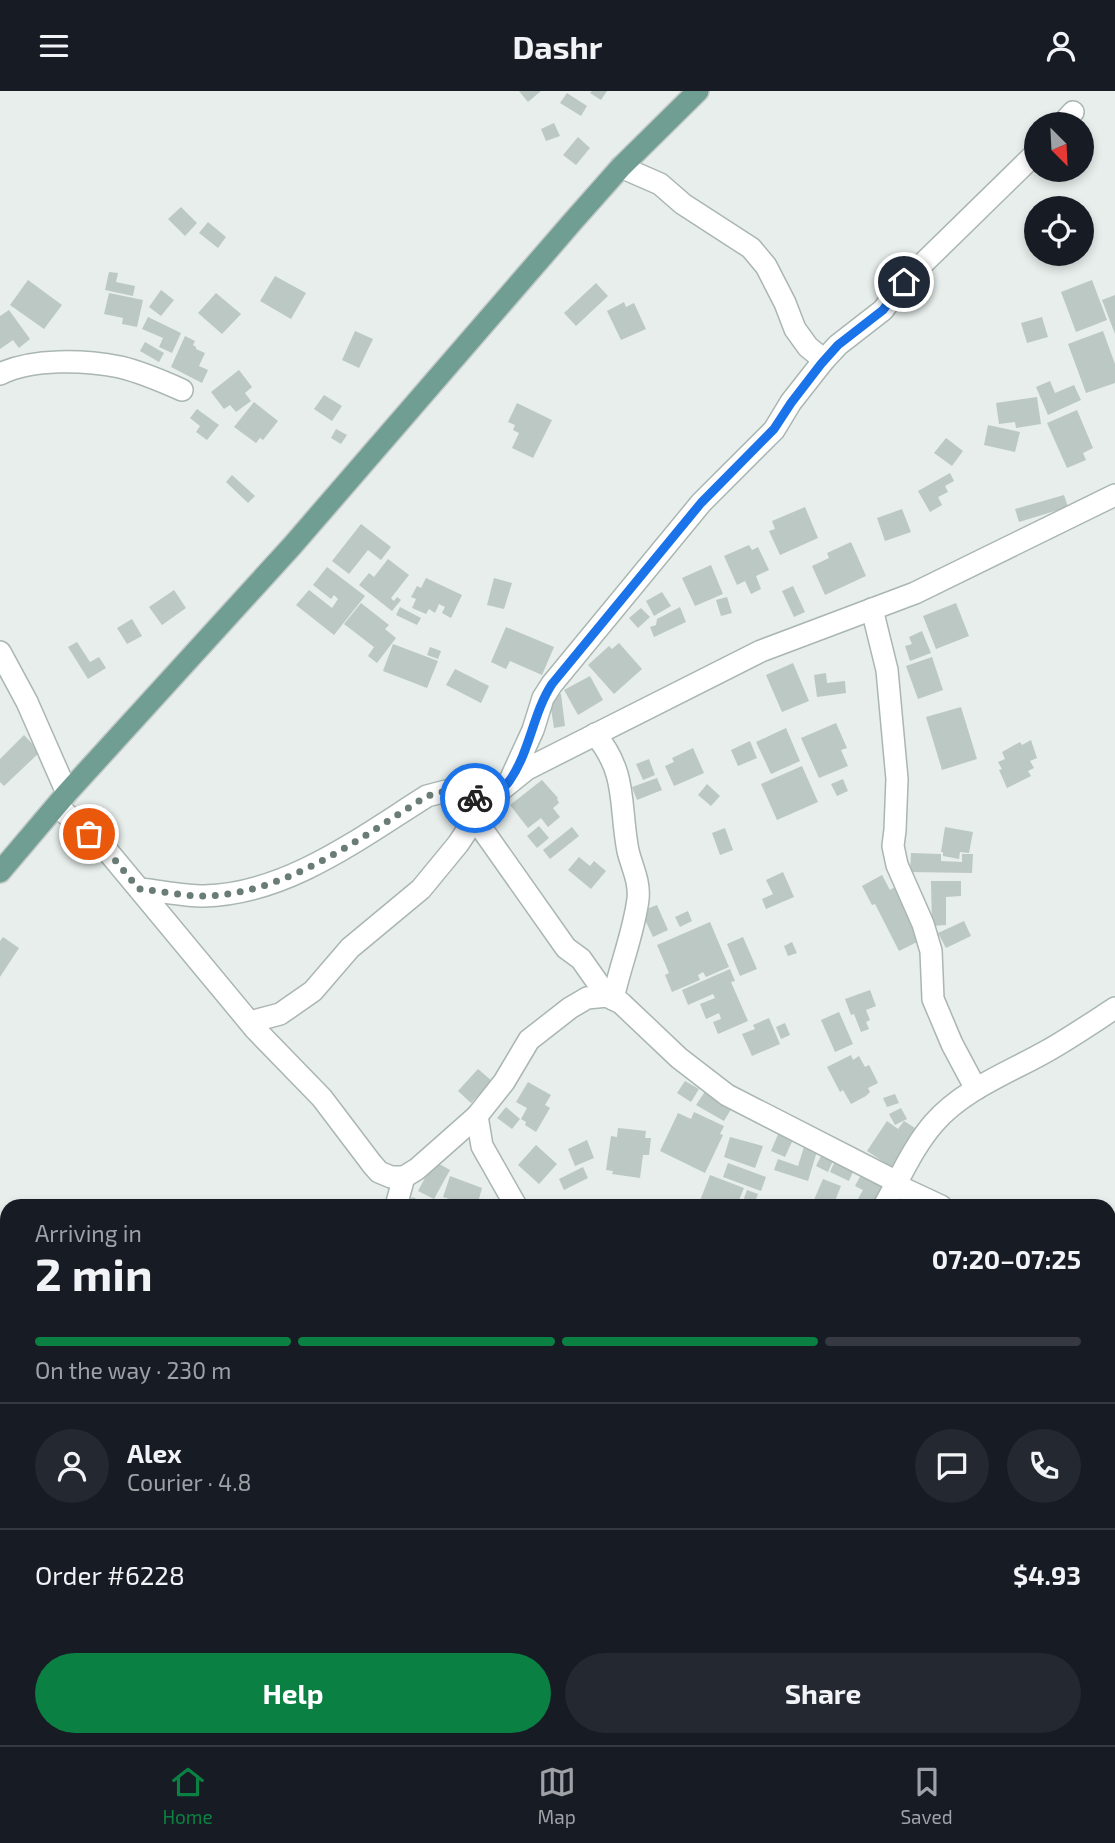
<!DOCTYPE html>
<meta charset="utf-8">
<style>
body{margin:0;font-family:"Exo 2",sans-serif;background:#242831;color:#f1f3f6;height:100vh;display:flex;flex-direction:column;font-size:26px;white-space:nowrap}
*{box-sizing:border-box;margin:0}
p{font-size:23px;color:#9ea1a6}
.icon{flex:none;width:38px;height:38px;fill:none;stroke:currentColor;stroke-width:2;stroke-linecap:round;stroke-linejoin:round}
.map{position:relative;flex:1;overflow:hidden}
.sheet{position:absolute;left:0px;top:1108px;width:1116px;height:548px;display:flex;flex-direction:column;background:#171b24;border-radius:21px 21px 0 0;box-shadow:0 4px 10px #0003}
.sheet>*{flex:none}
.needle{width:46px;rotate:156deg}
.controls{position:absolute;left:1024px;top:21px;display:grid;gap:14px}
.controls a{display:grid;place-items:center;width:70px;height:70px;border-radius:50%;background:#171b24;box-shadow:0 4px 10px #0003;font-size:35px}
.pin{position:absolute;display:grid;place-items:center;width:60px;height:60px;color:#fff;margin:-30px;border:4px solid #fff;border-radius:50%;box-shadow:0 2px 7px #0007}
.courier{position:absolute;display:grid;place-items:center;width:70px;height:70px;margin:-35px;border:5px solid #1a73e8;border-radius:50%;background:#fff;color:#222;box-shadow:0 2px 9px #0007}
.summary em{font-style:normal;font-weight:700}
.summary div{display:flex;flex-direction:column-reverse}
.summary{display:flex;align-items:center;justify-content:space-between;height:119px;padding:0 35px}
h1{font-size:46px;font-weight:700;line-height:52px}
.bar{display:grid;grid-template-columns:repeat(4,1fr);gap:10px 7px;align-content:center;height:84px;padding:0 35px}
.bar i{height:9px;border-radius:5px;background:#363941}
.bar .selected{background:#0b8043}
.bar p{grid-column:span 4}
.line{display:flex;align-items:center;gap:18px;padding:0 35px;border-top:2px solid #363941}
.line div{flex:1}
.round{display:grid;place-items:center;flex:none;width:74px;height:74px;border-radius:37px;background:#242831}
.action{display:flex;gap:14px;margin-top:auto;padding:14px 35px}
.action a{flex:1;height:80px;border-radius:42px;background:#0b8043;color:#fff;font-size:28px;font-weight:700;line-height:80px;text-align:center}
.action a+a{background:#242831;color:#f1f3f6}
header{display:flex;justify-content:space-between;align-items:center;height:91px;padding:0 35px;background:#171b24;font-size:32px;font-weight:700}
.tab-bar{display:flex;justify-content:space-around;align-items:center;height:98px;border-top:2px solid #363941;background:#171b24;font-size:19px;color:#9ea1a6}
.tab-bar a{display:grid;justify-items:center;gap:4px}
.tab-bar .selected{color:#0b8043}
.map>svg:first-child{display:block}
.building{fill:#bcc8c4}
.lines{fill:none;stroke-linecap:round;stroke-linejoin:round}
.minor-casing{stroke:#aab6b2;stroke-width:24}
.major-casing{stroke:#c3c9c7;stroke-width:24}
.minor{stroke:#fff;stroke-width:21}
.major{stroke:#709e93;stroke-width:21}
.done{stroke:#6a7c77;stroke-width:7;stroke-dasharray:0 12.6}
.route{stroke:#1a73e8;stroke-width:9}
</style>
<header><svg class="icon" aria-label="menu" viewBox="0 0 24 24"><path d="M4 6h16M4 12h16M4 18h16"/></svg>Dashr<svg class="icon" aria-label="person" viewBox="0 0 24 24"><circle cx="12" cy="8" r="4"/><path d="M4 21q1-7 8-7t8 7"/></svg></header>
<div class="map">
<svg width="1115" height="1654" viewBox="0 0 1115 1654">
<rect width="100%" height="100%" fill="#e7eeeb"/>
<g class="building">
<polygon points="519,0 541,0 528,11"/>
<polygon points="592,0 607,0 601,9 590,2"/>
<polygon points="567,2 587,15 581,25 560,12"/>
<polygon points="554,32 560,45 546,50 541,38"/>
<polygon points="578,46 590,57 576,74 563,64"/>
<polygon points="181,116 197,132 185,145 168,128"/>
<polygon points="208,131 226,146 218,157 199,142"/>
<polygon points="109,181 118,182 116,191 135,195 133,205 105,199"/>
<polygon points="275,185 306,202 291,228 260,210"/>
<polygon points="28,189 62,214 44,238 10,214"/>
<polygon points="1092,189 1107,229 1076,241 1061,201"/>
<polygon points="596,192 608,205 576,235 564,222"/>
<polygon points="161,199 174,209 161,225 149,216"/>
<polygon points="109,202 143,209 137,236 122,233 123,227 104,223"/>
<polygon points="216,202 241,223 222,243 198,222"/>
<polygon points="1115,204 1115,243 1102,209"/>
<polygon points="624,211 626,216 634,212 646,238 621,249 607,220"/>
<polygon points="9,219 30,248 19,257 13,249 0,258 0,225"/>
<polygon points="148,226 181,242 172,262 159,256 163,247 142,238"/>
<polygon points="1042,226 1048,246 1027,252 1021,232"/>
<polygon points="355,240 373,248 359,277 342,269"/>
<polygon points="1103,240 1115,273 1115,292 1086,302 1068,253"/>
<polygon points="185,245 195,250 193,254 196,256 196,258 205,262 199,275 208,279 202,292 171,276"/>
<polygon points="145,251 164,262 159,271 140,260"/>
<polygon points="239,279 252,296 245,302 251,310 236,321 230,314 224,318 211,301"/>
<polygon points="1050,290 1055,302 1074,294 1081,309 1048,324 1036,296"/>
<polygon points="324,304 342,315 332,330 314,318"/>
<polygon points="1037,306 1041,333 1016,337 1015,331 999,333 996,312"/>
<polygon points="254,311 278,330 263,349 260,347 256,352 234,336"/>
<polygon points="517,312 552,329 533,367 512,357 519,342 513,339 515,334 508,331"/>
<polygon points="197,318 219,334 207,349 196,341 200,335 190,327"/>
<polygon points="1077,319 1093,357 1083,362 1086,369 1067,377 1047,332"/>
<polygon points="988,334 1020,341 1015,361 984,354"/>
<polygon points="336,338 347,344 341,353 331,347"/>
<polygon points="946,347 963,360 952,375 934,362"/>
<polygon points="950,382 954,390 945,395 948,401 938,406 942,414 930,421 918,400"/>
<polygon points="232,384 255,405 248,412 226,391"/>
<polygon points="1064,404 1068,416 1019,431 1015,418"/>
<polygon points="805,416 818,447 780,464 769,440 775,438 772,430"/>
<polygon points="902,418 911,441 885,450 877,427"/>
<polygon points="361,433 391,456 381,469 368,459 349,483 332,470"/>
<polygon points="851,451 866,485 825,504 812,475 829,467 827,462"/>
<polygon points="749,454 752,459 758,456 769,479 756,485 761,498 751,503 745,490 737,494 724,465"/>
<polygon points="388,468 409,484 391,507 394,510 397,506 401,509 392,520 359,494 369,482 374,486"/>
<polygon points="711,474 723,503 695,515 682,487"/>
<polygon points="327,476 365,505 334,544 296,514 309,499 332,517 338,508 334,504 331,508 313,494"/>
<polygon points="426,487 462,504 451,527 442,522 445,516 439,513 435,522 429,518 426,523 412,517 416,508 411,506 417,495 421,497"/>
<polygon points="494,487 512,492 504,518 487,514"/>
<polygon points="793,495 805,521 794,526 782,500"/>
<polygon points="174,499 186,517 162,534 149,516"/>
<polygon points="662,501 671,515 654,525 646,510"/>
<polygon points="727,506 732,522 721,525 716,509"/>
<polygon points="361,512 389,534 385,538 396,547 377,572 368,565 374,556 344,533"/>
<polygon points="956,512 969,545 936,558 923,525"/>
<polygon points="400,516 421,527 417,534 396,524"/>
<polygon points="680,516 686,531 654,546 650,536 656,534 657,528"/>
<polygon points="641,517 650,526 638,537 629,527"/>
<polygon points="132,528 142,545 127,553 117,537"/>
<polygon points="506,536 554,556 542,584 510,570 506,578 491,571"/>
<polygon points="922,540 931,562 910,570 905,555 912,553 909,546"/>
<polygon points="77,551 90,571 99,566 106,577 88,588 68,556"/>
<polygon points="619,552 642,578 614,603 588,574 609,555 612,558"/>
<polygon points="393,553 438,570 427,597 383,580"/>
<polygon points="430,556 441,560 438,568 427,564"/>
<polygon points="932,566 943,599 918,608 906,575"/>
<polygon points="793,572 809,610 782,621 766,584"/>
<polygon points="455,578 489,595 481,612 446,594"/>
<polygon points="826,582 827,592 845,590 846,602 817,606 814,584"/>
<polygon points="590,585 603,609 578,624 564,599"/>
<polygon points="561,603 565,635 554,637 549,605"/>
<polygon points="961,616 977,668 942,679 926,626"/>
<polygon points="836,632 847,657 841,659 848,675 819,687 801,647"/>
<polygon points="786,637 800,670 771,683 756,651"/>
<polygon points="24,644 40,661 4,695 0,691 0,668"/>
<polygon points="1031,649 1037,667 1030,670 1034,677 1028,680 1031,685 1007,697 999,679 1002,678 998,671 1005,668 1002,661 1020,651 1022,654"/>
<polygon points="750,650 757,667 738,675 731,659"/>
<polygon points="693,657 704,682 674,695 665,675 674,671 672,667"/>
<polygon points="649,668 655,684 643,689 636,673"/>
<polygon points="802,675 818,711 777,729 761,693"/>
<polygon points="657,687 662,699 637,709 632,696"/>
<polygon points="843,688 848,700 837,705 831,693"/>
<polygon points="542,689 558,707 557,708 559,712 553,717 560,726 548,736 541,727 528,737 510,714"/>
<polygon points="707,693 720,705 711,715 698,704"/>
<polygon points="539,735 549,747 537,757 527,745"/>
<polygon points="572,736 579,745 550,768 543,759"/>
<polygon points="945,736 973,741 969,762 960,761 959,768 943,765 943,761 941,761"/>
<polygon points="725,737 733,759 720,764 712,742"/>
<polygon points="911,762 941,763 941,770 962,771 962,763 973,763 972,782 910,781"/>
<polygon points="579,766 590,775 594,770 606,780 591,798 568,779"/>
<polygon points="783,781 794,806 766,818 762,808 773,803 766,789"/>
<polygon points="882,784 890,799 898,794 925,847 899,860 875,813 872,814 862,795"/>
<polygon points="931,790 961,790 961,805 946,806 946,834 932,835"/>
<polygon points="657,814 668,839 653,846 641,820"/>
<polygon points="688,820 692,830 680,836 675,826"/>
<polygon points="964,830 971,845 946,857 938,842"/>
<polygon points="710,831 729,876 706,886 703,881 698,884 700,889 672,901 665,884 669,882 657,854"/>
<polygon points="3,846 19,857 0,886 0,850"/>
<polygon points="743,846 757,878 740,885 727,853"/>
<polygon points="792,851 797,862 788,865 784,855"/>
<polygon points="730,878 735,890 731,891 748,930 718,943 713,931 721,928 719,922 706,928 700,913 715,907 713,903 688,914 682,899"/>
<polygon points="870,899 876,915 866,919 870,929 866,931 869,938 861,941 854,923 851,924 845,908"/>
<polygon points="839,921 853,953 835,961 821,929"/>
<polygon points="769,927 780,953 752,965 742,943 755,938 753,934"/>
<polygon points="785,932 790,944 781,948 776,936"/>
<polygon points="851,964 853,969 859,965 865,976 869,974 878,992 868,997 870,1001 866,1005 851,1013 843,999 840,1001 827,976"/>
<polygon points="478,978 492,990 471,1012 458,1000"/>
<polygon points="685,990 699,998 691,1011 677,1002"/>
<polygon points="528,991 551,1004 545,1014 550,1017 536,1041 525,1034 526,1031 521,1028 527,1017 516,1011"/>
<polygon points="706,999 733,1015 724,1030 696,1014"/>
<polygon points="895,1003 899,1012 887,1016 883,1007"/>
<polygon points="506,1016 520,1028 512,1038 497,1027"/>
<polygon points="901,1017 907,1028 895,1034 889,1023"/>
<polygon points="694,1021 724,1035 720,1043 723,1044 705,1082 660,1060 678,1022 691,1028"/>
<polygon points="887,1030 898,1038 904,1030 918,1039 893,1077 867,1060"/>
<polygon points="781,1036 796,1042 785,1066 771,1060"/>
<polygon points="618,1037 646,1040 645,1047 651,1047 649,1064 643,1064 640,1087 612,1083 613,1080 606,1079 611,1045 617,1046"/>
<polygon points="730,1046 763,1055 755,1077 724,1066"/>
<polygon points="587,1049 594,1067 575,1075 568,1058"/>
<polygon points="805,1053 818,1057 808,1090 774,1079 778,1068 798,1075"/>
<polygon points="536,1054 557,1073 539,1093 518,1074"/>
<polygon points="823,1061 855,1076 849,1090 830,1081 834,1072 832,1072 828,1081 816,1075"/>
<polygon points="434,1070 450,1079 434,1108 418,1100"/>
<polygon points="728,1072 766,1086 761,1100 723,1086"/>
<polygon points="583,1076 588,1087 564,1099 559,1088"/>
<polygon points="862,1082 883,1094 871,1115 854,1115 863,1099 855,1095"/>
<polygon points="710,1084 744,1097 739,1109 743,1110 747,1099 758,1103 753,1115 698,1115"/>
<polygon points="450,1085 482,1097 477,1115 461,1115 462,1112 443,1106"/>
<polygon points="823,1088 841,1095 833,1115 821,1115 813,1111"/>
<polygon points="412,1106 433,1115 408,1115"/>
<polygon points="1110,1218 1115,1228 1115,1236 1110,1239"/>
<polygon points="7,1481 7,1498 5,1499 7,1504 0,1507 0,1484"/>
<polygon points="7,1617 7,1648 0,1644 3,1640 0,1639 0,1627"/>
<polygon points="6,1648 37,1648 43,1652 6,1654 4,1652"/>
<polygon points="303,1648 326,1648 323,1654 314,1654"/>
<polygon points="412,1648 427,1648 433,1652 411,1654 409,1653"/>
<polygon points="660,1648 698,1648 694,1654 665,1654 659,1650"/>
</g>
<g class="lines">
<g class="minor-casing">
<g id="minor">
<polyline points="1062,33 1073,21"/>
<polyline points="621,76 660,93 683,113 751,157 766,175 785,212 795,238 808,256 824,269"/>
<path d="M0 283C33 267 84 269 120 276 141 281 162 290 182 299"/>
<polyline points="872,518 887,579 897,688 895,739 893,755 897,774 923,833 931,860 933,908 952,953 976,998"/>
<polyline points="0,561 27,611 67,702"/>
<path d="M595 643C628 683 619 713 628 760 632 776 640 791 638 808 634 841 620 875 613 908"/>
<polyline points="511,687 533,639 543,607 552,593 701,412 774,339 791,311 824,269 838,254 883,219 904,191 1036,62"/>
<polyline points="57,715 105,757 256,939 322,1007 372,1073 379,1081 391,1086 404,1086 417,1078 477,1025 504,991 529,949 570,917 587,907 607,905 621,912 679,967 727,1004 897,1091"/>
<polyline points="475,728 566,857 581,868 607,905"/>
<path d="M140 798C160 800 183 805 204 805 287 803 360 747 427 705L446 700 486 711"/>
<polyline points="250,931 280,923 313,900 350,857 421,798 458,753 486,711 527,678 761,560 915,502 1115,404"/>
<polyline points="477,1025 482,1055 516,1115"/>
<polyline points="896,1094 941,1115"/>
<polyline points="396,1115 404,1086"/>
<path d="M884 1115C900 1087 913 1056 934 1032 964 998 1008 982 1047 960 1070 947 1092 932 1115 917"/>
<polyline points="1110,1197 1115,1195"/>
<polyline points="1110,1407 1115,1408"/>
<polyline points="0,1464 7,1462"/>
<polyline points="0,1548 7,1552"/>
<polyline points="1110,1561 1115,1558"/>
<polyline points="189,1648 200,1654"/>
<polyline points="459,1654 459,1648"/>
<polyline points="554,1654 562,1648"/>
<polyline points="750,1654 755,1648"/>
<polyline points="884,1654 887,1648"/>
<polyline points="998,1654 1002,1648"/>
</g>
</g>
<g class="major-casing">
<polyline id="major" points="0,781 67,702 292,455 574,129 621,76 698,0"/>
</g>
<use href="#minor" class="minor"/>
<use href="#major" class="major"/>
</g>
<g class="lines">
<path class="done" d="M89 743 105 757 139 798C160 800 183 805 204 805 287 803 360 747 427 705L446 700 475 707"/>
<path class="route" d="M475 707 486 711C494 704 505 697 510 689 530 660 533 622 552 593L701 412 774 338 791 312 821 273 838 254 883 219 904 191"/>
</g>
</svg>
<div class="controls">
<a><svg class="needle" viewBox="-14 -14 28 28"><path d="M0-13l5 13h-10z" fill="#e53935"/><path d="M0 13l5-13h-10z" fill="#9ea1a6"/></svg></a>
<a><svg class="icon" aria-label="locate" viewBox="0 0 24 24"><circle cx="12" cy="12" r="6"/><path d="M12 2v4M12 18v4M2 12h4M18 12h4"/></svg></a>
</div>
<div class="pin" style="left:89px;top:743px;background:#ea580c"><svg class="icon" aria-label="bag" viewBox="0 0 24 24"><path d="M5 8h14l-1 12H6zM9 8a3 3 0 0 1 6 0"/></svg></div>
<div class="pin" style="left:904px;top:191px;background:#1f2937"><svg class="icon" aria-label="home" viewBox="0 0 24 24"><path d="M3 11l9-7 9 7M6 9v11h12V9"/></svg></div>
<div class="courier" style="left:475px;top:707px"><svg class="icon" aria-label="bike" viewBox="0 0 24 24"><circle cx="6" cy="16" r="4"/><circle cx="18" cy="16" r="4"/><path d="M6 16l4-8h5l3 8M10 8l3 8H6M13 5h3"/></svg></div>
<section class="sheet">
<div class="summary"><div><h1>2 min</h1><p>Arriving in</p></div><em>07:20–07:25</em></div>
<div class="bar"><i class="selected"></i><i class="selected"></i><i class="selected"></i><i></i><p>On the way · 230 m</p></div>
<div class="line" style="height:126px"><a class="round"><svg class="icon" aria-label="person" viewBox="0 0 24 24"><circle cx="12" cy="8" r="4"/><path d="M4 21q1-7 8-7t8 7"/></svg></a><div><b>Alex</b><p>Courier · 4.8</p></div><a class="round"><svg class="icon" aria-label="chat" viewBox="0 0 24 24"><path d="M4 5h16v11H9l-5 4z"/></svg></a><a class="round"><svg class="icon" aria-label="phone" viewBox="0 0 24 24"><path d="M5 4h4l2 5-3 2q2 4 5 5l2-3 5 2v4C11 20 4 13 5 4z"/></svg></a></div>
<div class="line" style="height:91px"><div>Order #6228</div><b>$4.93</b></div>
<div class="action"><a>Help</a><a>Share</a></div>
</section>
</div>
<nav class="tab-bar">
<a class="selected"><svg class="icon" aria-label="home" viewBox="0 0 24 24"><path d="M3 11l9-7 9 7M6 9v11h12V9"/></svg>Home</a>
<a><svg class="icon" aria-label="map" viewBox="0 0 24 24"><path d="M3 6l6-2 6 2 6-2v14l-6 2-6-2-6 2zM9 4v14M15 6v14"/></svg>Map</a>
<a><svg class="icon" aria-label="saved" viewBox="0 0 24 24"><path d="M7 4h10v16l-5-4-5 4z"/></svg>Saved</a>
</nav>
